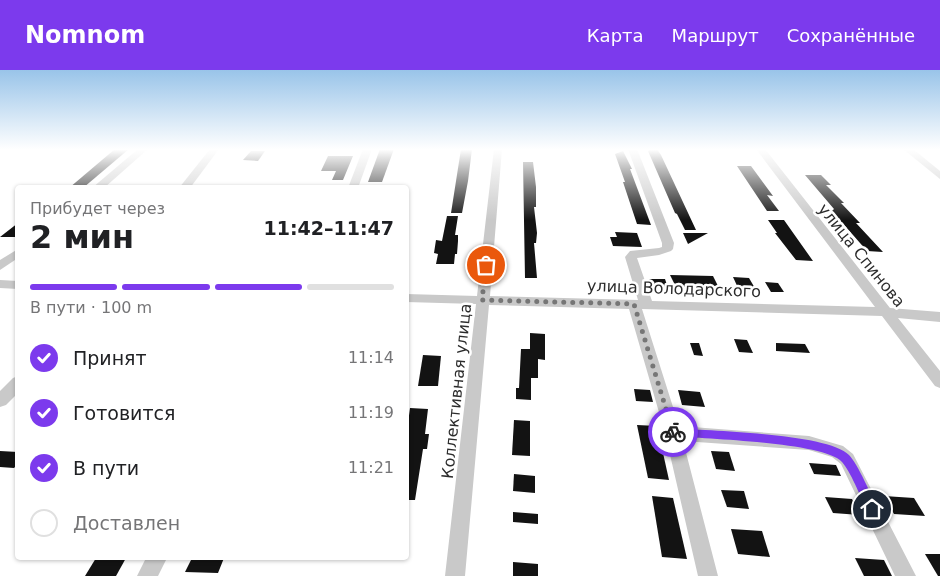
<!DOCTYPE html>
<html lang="ru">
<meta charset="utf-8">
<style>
body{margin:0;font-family:"DejaVu Sans",sans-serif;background:#f2f2f2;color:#202124;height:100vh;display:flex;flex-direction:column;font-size:19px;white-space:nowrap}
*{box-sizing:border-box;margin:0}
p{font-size:16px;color:#757577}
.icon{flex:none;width:28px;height:28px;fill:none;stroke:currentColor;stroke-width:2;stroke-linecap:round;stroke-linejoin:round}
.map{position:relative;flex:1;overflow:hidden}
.side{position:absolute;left:15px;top:115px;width:394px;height:375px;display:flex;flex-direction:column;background:#fff;border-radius:5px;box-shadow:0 1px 4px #0004}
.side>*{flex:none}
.pin{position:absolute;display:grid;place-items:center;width:42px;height:42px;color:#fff;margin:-21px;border:2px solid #fff;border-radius:50%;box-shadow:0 1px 5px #0007}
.courier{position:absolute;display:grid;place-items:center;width:50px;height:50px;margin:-25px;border:4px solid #7c3aed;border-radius:50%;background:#fff;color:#222;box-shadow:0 1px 6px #0007}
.overview em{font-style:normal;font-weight:700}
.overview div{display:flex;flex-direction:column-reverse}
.overview{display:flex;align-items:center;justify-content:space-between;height:85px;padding:0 15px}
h1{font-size:32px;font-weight:700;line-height:38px}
.bar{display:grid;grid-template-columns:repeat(4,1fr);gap:8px 5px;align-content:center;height:60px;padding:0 15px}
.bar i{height:6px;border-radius:4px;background:#e0e0e0}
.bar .on{background:#7c3aed}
.bar p{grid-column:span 4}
ol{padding:0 15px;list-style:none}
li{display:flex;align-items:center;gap:15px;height:55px}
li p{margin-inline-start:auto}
li .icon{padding:5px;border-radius:50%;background:#7c3aed;color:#fff;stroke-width:4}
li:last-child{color:#757577}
li i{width:28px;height:28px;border:2px solid #e0e0e0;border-radius:50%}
header{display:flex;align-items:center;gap:30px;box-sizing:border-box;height:70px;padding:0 25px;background:#7c3aed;color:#fff}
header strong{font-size:24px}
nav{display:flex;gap:28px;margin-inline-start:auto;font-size:18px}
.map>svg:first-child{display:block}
.building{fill:#131313}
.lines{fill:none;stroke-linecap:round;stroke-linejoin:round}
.minor{fill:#c9c9c9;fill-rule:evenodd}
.route{fill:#7c3aed}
.done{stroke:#767676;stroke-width:5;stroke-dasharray:0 9}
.labels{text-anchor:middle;stroke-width:5;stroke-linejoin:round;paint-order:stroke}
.street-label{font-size:16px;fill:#2c2c2c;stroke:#fff}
</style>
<header>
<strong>Nomnom</strong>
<nav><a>Карта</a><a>Маршрут</a><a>Сохранённые</a></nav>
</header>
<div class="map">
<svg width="940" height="506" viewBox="0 0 940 506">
<rect width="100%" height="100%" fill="#fff"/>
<g class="building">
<polygon points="115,79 129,79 83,118 69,118"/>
<polygon points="380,79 394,79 382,112 368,112"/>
<polygon points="461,79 472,79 468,111 462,143 451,143"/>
<polygon points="651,79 657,79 661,85 696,160 685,160 677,144 675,143 648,81"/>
<polygon points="251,81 265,81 258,91 243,90"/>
<polygon points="623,81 632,99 630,99 651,155 637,154 623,112 625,112 615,84"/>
<polygon points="328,86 353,86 343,110 332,110 336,101 321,101"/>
<polygon points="523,92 533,92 536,117 536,137 534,137 537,163 536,173 534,173 537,208 525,208"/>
<polygon points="737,96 751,96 773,126 767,125 779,141 767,141"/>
<polygon points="805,105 821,105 831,115 826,115 844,133 841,133 860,153 856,153 883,182 867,181 832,141 834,139"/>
<polygon points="447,146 458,146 455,165 458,165 458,171 457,184 455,184 454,194 436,194 438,184 434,183 436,170 442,171"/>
<polygon points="768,150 784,150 813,191 796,190 775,163 777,163"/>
<polygon points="18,153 18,167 0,167"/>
<polygon points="615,162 637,163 642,177 613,176 610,167 617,167"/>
<polygon points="683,163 708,163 688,174"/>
<polygon points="670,205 713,206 718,216 676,217"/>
<polygon points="733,207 749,208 756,220 739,220"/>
<polygon points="649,209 665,209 668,218 653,218"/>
<polygon points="765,212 778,213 784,222 771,222"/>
<polygon points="530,263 545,264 545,290 538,289 538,308 531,308 531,330 516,329 516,318 519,318 521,279 530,279"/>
<polygon points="734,269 747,270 753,283 739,282"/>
<polygon points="690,273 699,273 703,286 694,285"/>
<polygon points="776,273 805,274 810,283 776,281"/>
<polygon points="423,285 441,286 438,316 418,316"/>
<polygon points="634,319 650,320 653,332 636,331"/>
<polygon points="678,320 700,322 705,337 682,335"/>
<polygon points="410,338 428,339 425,364 429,364 427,379 423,379 415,430 406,430 406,368"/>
<polygon points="514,350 530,351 530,386 512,385"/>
<polygon points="637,355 657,356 669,410 648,408"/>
<polygon points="0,381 18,382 18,394 14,398 0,397"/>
<polygon points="711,381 729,382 735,401 716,399"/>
<polygon points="809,393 836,395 841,406 814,404"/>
<polygon points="514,404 535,406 535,423 513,421"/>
<polygon points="721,420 744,421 749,439 727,437"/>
<polygon points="652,426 673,428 687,489 662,487"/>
<polygon points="884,426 914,428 925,446 894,444"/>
<polygon points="825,427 852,429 860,445 833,443"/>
<polygon points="513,442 538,444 538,454 513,452"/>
<polygon points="731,459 762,461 770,487 738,484"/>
<polygon points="925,484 940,484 940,506 938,506"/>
<polygon points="96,488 126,488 116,506 85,506"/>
<polygon points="192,488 224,488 218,503 185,502"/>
<polygon points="855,488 884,490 892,506 864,506"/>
<polygon points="513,492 538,494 538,506 513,506"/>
</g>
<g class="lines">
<g class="minor">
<polygon points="138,79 148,79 104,118 92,118"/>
<polygon points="210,79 219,79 190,118 179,118"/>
<polygon points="363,79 372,79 358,118 348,118"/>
<polygon points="494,79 502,79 490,226 638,230 625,187 630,181 659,178 662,177 662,173 628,79 637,79 674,173 673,179 671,181 659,185 637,188 652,231 875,237 756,79 765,79 890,238 940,242 940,252 898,248 940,301 940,318 935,316 882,246 642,239 679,356 809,366 843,376 853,384 916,506 895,506 841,394 832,387 809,380 683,371 718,506 698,506 665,363 629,239 489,235 465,506 445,506 476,234 406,232 406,224 477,226"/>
<polygon points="903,79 913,79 940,101 940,109"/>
<polygon points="18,179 18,188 0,200 0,190"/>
<polygon points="0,210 18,211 18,219 0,218"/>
<polygon points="18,306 18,323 6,335 0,337 0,321 13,308"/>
<polygon points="146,488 167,488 158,506 137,506"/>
</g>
</g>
<linearGradient id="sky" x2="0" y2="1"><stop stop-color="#99c4e9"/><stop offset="0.53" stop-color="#fff"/><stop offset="1" stop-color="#fff" stop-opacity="0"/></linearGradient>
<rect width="940" height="150" fill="url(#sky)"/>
<path class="route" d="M673 358C708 361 828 363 849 385 858 394 872 427 878 439L876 443 872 445 868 443C862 430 851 402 842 392 824 372 705 369 673 366L668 362Z"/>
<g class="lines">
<polyline class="done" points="486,195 482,230 634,234 673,362"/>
</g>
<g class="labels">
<g class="street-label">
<text transform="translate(862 185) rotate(51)" y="6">улица Спинова</text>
<text transform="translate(674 218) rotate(2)" y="6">улица Володарского</text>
<text transform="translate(456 321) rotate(-84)" y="6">Коллективная улица</text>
</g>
</g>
</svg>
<div class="pin" style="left:486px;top:195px;background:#ea580c"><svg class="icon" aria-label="bag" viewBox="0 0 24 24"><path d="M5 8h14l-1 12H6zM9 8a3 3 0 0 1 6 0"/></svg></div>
<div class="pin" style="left:872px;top:439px;background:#1f2937"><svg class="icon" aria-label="home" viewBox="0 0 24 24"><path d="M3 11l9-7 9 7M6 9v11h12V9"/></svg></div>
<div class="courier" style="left:673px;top:362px"><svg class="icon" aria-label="bike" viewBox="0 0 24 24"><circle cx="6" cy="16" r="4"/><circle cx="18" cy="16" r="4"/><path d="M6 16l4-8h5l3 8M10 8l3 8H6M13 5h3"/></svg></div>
<section class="side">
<div class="overview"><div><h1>2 мин</h1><p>Прибудет через</p></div><em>11:42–11:47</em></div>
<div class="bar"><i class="on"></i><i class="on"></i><i class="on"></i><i></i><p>В пути · 100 m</p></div>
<ol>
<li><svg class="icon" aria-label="check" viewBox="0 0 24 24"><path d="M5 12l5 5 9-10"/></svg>Принят<p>11:14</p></li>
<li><svg class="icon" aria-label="check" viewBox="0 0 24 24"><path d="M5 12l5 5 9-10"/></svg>Готовится<p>11:19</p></li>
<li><svg class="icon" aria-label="check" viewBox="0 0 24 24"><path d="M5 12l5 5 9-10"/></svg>В пути<p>11:21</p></li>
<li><i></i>Доставлен</li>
</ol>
</section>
</div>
